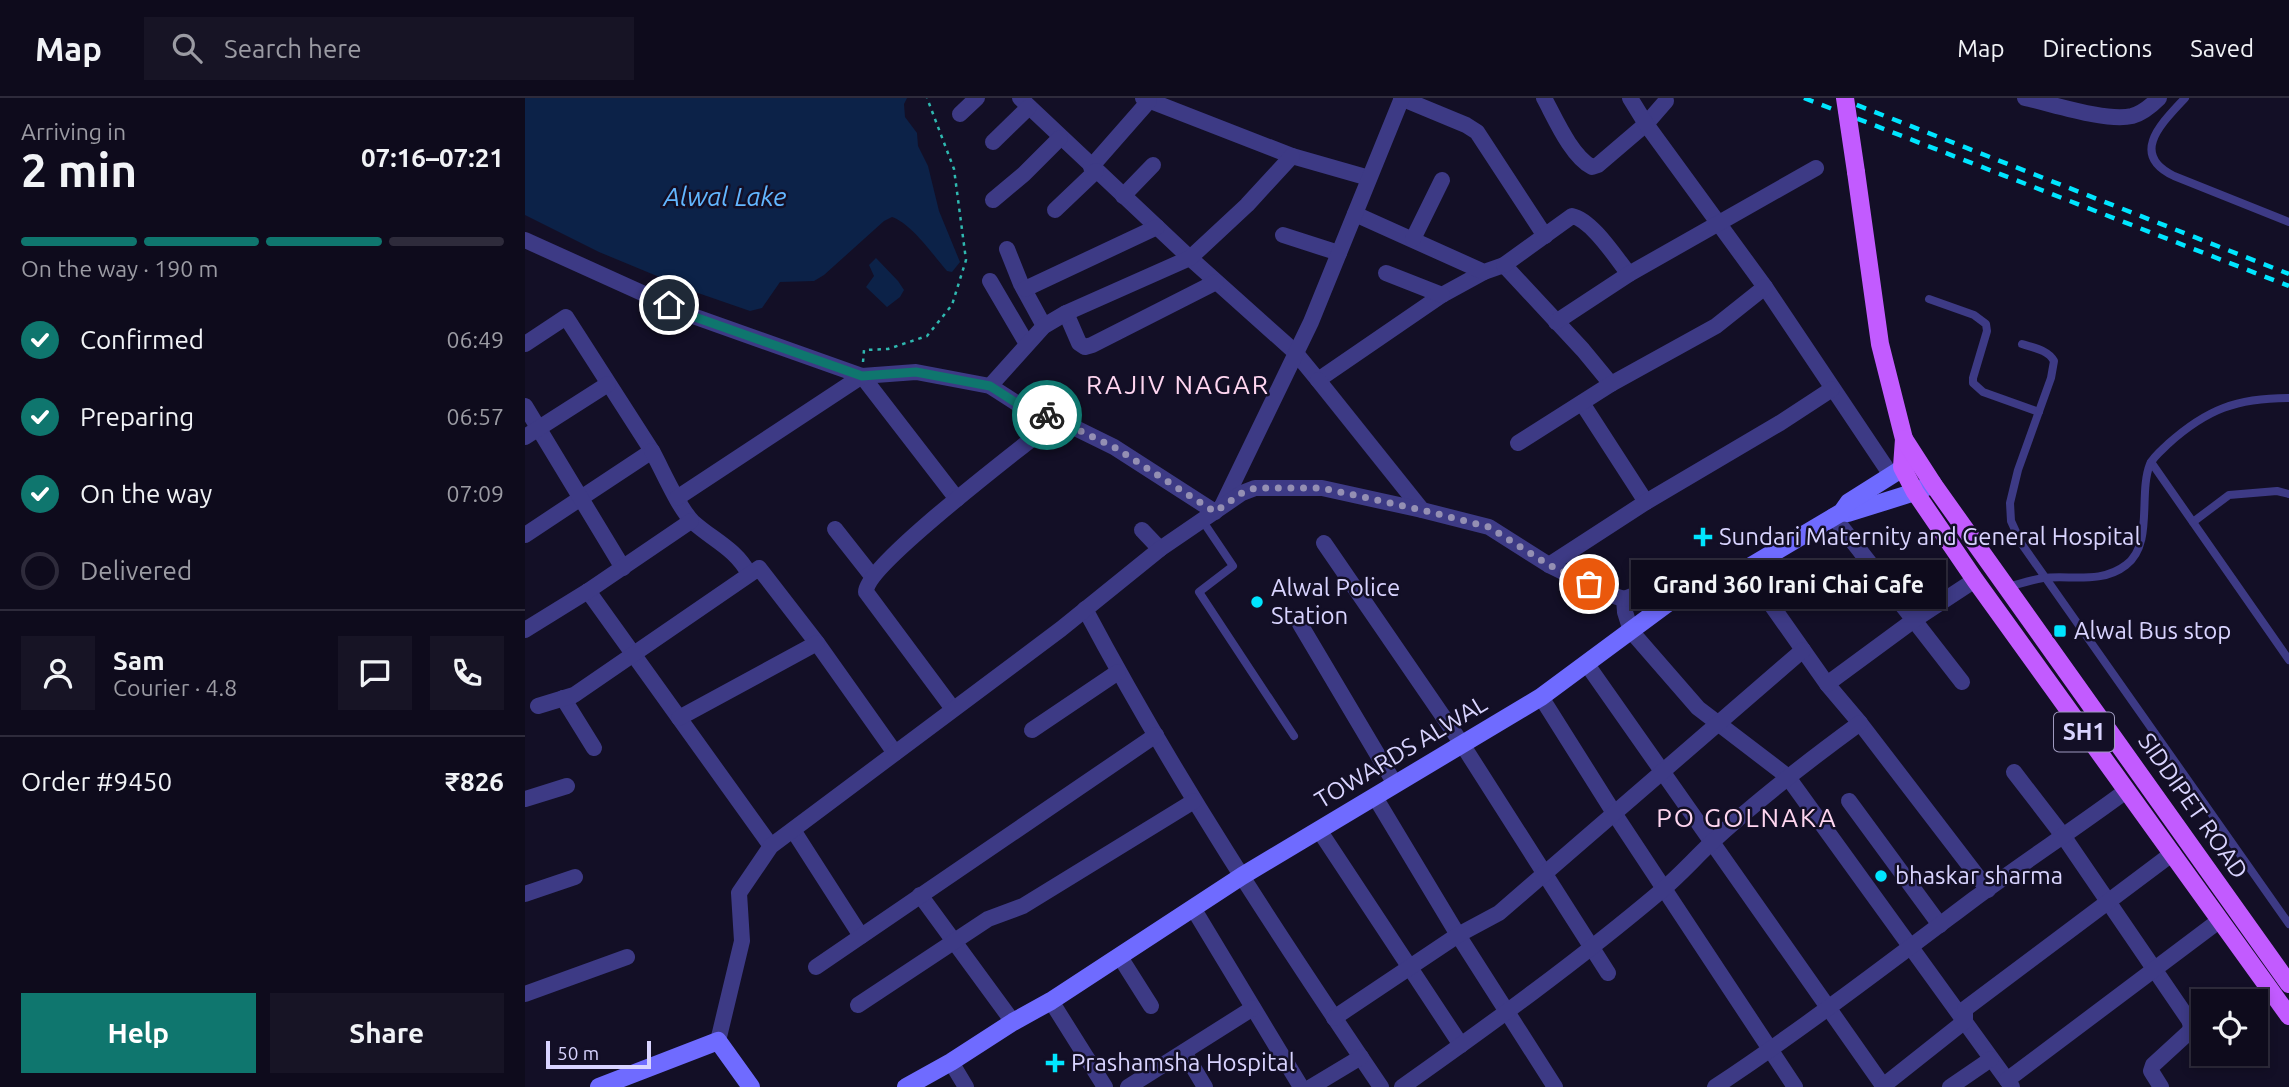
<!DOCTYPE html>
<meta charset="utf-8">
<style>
body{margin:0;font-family:Ubuntu,sans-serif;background:#171425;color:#f1f3f6;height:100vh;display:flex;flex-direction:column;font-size:26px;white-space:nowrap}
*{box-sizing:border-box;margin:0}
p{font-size:23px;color:#9b9ba3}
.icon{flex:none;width:38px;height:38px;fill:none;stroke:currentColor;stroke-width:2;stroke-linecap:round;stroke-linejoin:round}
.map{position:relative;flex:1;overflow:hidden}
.sheet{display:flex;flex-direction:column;background:#0e0b1c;width:525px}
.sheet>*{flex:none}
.fabs{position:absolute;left:1666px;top:891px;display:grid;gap:14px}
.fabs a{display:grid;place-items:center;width:77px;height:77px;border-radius:0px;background:#0e0b1c;box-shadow:0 4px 10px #0003,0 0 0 2px #2e2b3b;font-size:35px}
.scale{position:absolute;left:21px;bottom:18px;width:105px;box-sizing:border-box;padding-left:7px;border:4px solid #d9d4ff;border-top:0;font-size:19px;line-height:24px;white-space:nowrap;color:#d9d4ff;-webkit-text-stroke:5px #130f26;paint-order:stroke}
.pin{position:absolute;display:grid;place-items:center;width:60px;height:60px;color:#fff;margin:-30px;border:4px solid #fff;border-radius:50%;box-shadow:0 2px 7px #0007}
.courier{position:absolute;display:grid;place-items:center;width:70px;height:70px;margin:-35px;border:5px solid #0f766e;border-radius:50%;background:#fff;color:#222;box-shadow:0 2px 9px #0007}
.bubble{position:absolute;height:49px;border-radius:0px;background:#0e0b1c;box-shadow:0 4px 10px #0003,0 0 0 2px #2e2b3b;font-size:23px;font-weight:700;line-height:49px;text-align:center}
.head em{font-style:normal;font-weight:700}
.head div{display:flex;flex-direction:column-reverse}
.head{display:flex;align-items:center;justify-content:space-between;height:119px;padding:0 21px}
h1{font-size:46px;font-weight:700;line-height:52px}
.bar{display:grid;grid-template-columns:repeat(4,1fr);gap:10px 7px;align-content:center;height:84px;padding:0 21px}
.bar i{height:9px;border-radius:5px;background:#2e2b3b}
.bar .active{background:#0f766e}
.bar p{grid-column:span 4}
.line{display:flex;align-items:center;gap:18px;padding:0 21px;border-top:2px solid #2e2b3b}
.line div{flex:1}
.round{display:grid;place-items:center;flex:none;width:74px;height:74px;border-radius:0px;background:#171425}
ol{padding:0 21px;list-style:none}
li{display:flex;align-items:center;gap:21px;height:77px}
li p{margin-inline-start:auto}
li .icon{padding:7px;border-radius:50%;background:#0f766e;color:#fff;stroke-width:4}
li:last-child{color:#9b9ba3}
li i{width:38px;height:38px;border:4px solid #2e2b3b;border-radius:50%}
.cta{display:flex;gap:14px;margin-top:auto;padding:14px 21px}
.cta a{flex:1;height:80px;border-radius:0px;background:#0f766e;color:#fff;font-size:28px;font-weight:700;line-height:80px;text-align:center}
.cta a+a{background:#171425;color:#f1f3f6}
header{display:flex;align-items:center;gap:42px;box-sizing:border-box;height:98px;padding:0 35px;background:#0e0b1c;border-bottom:2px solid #2e2b3b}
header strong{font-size:33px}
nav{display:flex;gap:38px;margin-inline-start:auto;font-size:24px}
.search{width:490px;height:63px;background:#171425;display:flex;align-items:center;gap:18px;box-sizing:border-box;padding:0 24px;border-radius:0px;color:#9b9ba3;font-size:26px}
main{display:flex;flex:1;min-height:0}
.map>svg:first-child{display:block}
.water{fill:#0c2248}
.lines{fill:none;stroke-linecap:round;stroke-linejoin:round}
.path{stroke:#2fb8b0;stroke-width:2.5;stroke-dasharray:3.5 5;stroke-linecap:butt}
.lane{stroke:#3d3a85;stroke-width:8}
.street{stroke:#3d3a85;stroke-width:16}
.secondary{stroke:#6f6bff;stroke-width:18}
.primary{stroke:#c25bff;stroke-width:18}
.rail{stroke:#00e5ff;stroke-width:4.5;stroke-dasharray:10 9;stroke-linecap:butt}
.primary-bridge{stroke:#c25bff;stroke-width:18}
.done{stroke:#948fb3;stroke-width:7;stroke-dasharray:0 12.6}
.route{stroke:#0f766e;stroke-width:9}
.poi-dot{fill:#00e5ff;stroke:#130f26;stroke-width:2.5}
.labels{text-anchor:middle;stroke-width:5;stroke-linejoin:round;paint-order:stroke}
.shield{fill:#130f26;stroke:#9e99be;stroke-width:2}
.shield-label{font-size:23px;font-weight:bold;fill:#d9d4ff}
.poi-label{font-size:24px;fill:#d9d4ff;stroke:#130f26;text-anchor:start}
.street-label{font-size:24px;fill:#d9d4ff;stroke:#130f26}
.water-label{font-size:26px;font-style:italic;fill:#62b6ff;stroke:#130f26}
.neighbourhood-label{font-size:26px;letter-spacing:2px;fill:#ffd6f0;stroke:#130f26}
</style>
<header>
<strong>Map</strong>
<div class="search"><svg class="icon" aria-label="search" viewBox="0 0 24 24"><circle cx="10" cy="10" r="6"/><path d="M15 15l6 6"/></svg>Search here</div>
<nav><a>Map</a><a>Directions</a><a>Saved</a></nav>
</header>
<main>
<section class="sheet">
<div class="head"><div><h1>2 min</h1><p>Arriving in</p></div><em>07:16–07:21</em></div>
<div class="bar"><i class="active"></i><i class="active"></i><i class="active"></i><i></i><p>On the way · 190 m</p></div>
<ol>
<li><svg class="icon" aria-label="check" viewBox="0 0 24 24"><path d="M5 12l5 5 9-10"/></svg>Confirmed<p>06:49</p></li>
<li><svg class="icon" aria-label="check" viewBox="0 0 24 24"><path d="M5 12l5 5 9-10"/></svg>Preparing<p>06:57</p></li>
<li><svg class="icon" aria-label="check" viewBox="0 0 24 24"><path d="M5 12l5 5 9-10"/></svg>On the way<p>07:09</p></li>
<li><i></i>Delivered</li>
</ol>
<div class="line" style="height:126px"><a class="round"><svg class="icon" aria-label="person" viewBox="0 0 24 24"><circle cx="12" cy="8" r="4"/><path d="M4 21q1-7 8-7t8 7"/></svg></a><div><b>Sam</b><p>Courier · 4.8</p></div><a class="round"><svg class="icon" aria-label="chat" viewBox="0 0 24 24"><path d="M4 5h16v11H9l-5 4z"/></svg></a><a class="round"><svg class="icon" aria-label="phone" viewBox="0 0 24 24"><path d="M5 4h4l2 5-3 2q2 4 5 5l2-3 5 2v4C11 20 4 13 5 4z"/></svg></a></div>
<div class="line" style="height:91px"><div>Order #9450</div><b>₹826</b></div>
<div class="cta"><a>Help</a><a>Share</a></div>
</section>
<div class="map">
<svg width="1764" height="989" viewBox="0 0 1764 989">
<rect width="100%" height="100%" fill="#130f26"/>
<g class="water">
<path d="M0 0H382L379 6 380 19 392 35 393 48 403 68 414 113 435 164 427 174 422 173C408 157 387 126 367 119L359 123 299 177 289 183 255 184 237 210 225 213 173 195 74 154 0 117Z"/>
<polygon points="351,160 373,183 379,192 375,199 362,209 341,189 349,178 344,167"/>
</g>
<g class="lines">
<polyline class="path" points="338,264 339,252 363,251 402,238 427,207 441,162 429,71 402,0"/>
<g class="lane">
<path d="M1660 0C1638 24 1603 56 1649 78L1764 124"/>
<polyline points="1404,201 1449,217 1461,226 1462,233 1448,280 1448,285 1458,294 1514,314"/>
<path d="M1497 246C1509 250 1523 252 1529 263L1526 280 1493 372 1485 405 1486 423 1496 445 1764 826"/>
<polyline points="1626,364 1764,562"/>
<polyline points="677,422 708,468 674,494 769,638"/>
<polyline points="1668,424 1704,397 1752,393 1764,396"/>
<path d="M1482 489C1494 486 1506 482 1518 480 1546 477 1577 486 1601 467 1629 446 1613 396 1625 366 1629 358 1637 352 1643 346 1682 311 1712 300 1764 300"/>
</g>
<g class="street">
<polyline points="495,0 665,160 770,254 793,282 917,197 959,174"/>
<polyline points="618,0 767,58 844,80"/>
<polyline points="876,0 941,27 952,34 1020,138"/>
<path d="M1019 0C1030 20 1046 58 1067 69L1073 67 1121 26 1141 3"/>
<polyline points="1105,0 1121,26 1240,189 1366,377"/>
<path d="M1500 0C1528 6 1581 24 1607 18 1618 15 1626 8 1634 0"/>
<polyline points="435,16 452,0"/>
<polyline points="468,44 504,9"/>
<polyline points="566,69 624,3"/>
<polyline points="598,98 628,67"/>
<polyline points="468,102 499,76 535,40"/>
<polyline points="530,112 571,73"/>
<polyline points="830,116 959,174 979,167 1058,252 1086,286"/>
<polyline points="758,137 814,155"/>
<polyline points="888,141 917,82"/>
<polyline points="0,142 168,218 337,278 391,274 465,288 493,306 532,321 589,349 690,414"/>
<polyline points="482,151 496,186 519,228"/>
<path d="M979 167 1047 118C1067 122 1091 160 1104 176"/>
<polyline points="861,175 917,197"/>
<polyline points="465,183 502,246"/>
<polyline points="500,191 632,129"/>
<polyline points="541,215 554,245 560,249 567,247 691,184"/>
<polyline points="1031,224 1104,176 1291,70"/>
<polyline points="0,246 41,219 127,353 0,437"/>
<polyline points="337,278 432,401"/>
<polyline points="793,282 897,412"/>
<polyline points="465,288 519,228 541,215 665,160 722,107 767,58"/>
<polyline points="1057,305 1121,404"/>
<polyline points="0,308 98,470"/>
<polyline points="0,339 83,286"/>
<polyline points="993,345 1086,286 1191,228 1240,189"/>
<path d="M127 353C137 371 154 411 168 424 188 442 211 451 224 476"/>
<polyline points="152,400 337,278"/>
<polyline points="697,408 786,224 877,0"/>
<polyline points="1308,418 1437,584"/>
<polyline points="310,431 347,478"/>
<polyline points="617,432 635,451"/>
<polyline points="799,445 937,646 1083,875"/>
<polyline points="1024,467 1121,404 1255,325 1307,291"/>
<polyline points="1221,471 1302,586 1335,625 1463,792"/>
<polyline points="63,493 246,748"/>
<polyline points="1143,505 1115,495 1099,501 1100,514 1106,533 1173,610 1262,678 1487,989"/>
<path d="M560 511C648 677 751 834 856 989"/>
<polyline points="775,526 870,686"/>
<polyline points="0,532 63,493 166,423"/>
<polyline points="1061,565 1359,989"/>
<polyline points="1302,586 1389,522 1450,482"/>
<polyline points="1016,599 1089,715 1270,989"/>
<polyline points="38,600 69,650"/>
<polyline points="13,608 49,597 234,470 292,545 370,655"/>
<path d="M428 611 341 494C341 466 503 345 532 321"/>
<polyline points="154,620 292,545"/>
<polyline points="507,632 593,574"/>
<polyline points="1489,674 1539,739 1664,922 1666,928 1664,934 1628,967 1626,973 1636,989"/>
<polyline points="850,699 933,837 1030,989"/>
<polyline points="0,701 42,688"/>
<polyline points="1324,703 1415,827"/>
<polyline points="268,732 336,838"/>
<polyline points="794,732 936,947"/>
<polyline points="0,796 50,779"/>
<polyline points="395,797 488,924"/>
<polyline points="668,810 776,989"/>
<polyline points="595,859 626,908"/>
<polyline points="291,869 631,637"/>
<polyline points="0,896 102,859"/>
<polyline points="526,903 580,989"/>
<polyline points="333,907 463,821 498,808 669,703"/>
<polyline points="809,920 933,837 974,815 1278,552"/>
<polyline points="193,943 217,843 214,795 246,748 536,531 635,451 717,395 730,390 797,390 897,412 964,429 1024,467 1083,496 1099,501"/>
<polyline points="659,954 680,989"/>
<polyline points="426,964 441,989"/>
<polyline points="1482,982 1695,822"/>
<polyline points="1358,988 1440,923 1440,911 1648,755"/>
<polyline points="603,989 728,910"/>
<polyline points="786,989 836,959"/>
<path d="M877 989C966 926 1053 863 1136 793 1154 778 1169 761 1186 745 1233 701 1283 663 1335 625"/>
<path d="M1190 989C1279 930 1364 865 1449 801 1499 764 1551 730 1601 693"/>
<polyline points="1425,989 1466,961"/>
</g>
<g class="secondary">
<polyline points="1317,414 1323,415 1390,394 1408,386"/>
<polyline points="74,989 193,943 226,989"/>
<polyline points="381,989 426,964 488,924 526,903 717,778 1016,599 1143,505 1221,471 1317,414 1324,404 1389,363"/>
</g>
<g class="primary">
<polyline points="1331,74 1355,246 1379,341 1377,369 1390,394 1450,482 1764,918"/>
<polyline points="1379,341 1408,386 1764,886"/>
</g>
<g class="rail">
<polyline points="1279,0 1764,188"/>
<polyline points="1314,0 1764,176"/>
</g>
<polyline class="primary-bridge" points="1320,0 1331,74"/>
</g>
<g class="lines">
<polyline class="done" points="522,317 589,349 690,414 717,395 730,390 797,390 897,412 964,429 1024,467 1064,486"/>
<polyline class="route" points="144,207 167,218 337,278 391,274 465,288 493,306 522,317"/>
</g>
<g class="poi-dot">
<path d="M1174.5 428.5h7v7h7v7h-7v7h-7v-7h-7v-7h7z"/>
<circle cx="732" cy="504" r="7"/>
<rect x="1528" y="526" width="14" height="14" rx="3.5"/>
<circle cx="1356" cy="778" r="7"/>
<path d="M526.5 954.5h7v7h7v7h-7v7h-7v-7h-7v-7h7z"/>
</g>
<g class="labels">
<rect class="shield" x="1529" y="614.5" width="60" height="39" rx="5"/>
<g class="shield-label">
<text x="1559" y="642">SH1</text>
</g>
<g class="poi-label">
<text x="1194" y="447">Sundari Maternity and General Hospital</text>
<text x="746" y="498">Alwal Police<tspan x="746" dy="28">Station</tspan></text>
<text x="1549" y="541">Alwal Bus stop</text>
<text x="1370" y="786">bhaskar sharma</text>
<text x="546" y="973">Prashamsha Hospital</text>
</g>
<g class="street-label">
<text transform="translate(876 654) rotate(-31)" y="8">TOWARDS ALWAL</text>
<text transform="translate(1668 708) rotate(55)" y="8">SIDDIPET ROAD</text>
</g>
<g class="water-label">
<text x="200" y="108">Alwal Lake</text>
</g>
<g class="neighbourhood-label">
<text x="653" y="296">RAJIV NAGAR</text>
<text x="1222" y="729">PO GOLNAKA</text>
</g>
</g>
</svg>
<div class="fabs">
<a><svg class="icon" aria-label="locate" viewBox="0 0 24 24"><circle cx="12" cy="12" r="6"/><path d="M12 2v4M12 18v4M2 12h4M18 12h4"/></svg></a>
</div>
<div class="scale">50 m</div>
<div class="pin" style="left:1064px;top:486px;background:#ea580c"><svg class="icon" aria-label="bag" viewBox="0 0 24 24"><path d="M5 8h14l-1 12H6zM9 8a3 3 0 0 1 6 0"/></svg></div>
<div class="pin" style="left:144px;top:207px;background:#1f2937"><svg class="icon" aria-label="home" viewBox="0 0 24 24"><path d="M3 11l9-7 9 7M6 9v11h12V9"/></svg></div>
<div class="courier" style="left:522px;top:317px"><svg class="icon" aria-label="bike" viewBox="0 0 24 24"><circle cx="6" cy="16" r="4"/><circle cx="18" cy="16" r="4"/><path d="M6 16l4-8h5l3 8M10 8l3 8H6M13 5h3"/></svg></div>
<div class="bubble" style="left:1106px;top:462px;width:315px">Grand 360 Irani Chai Cafe</div>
</div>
</main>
